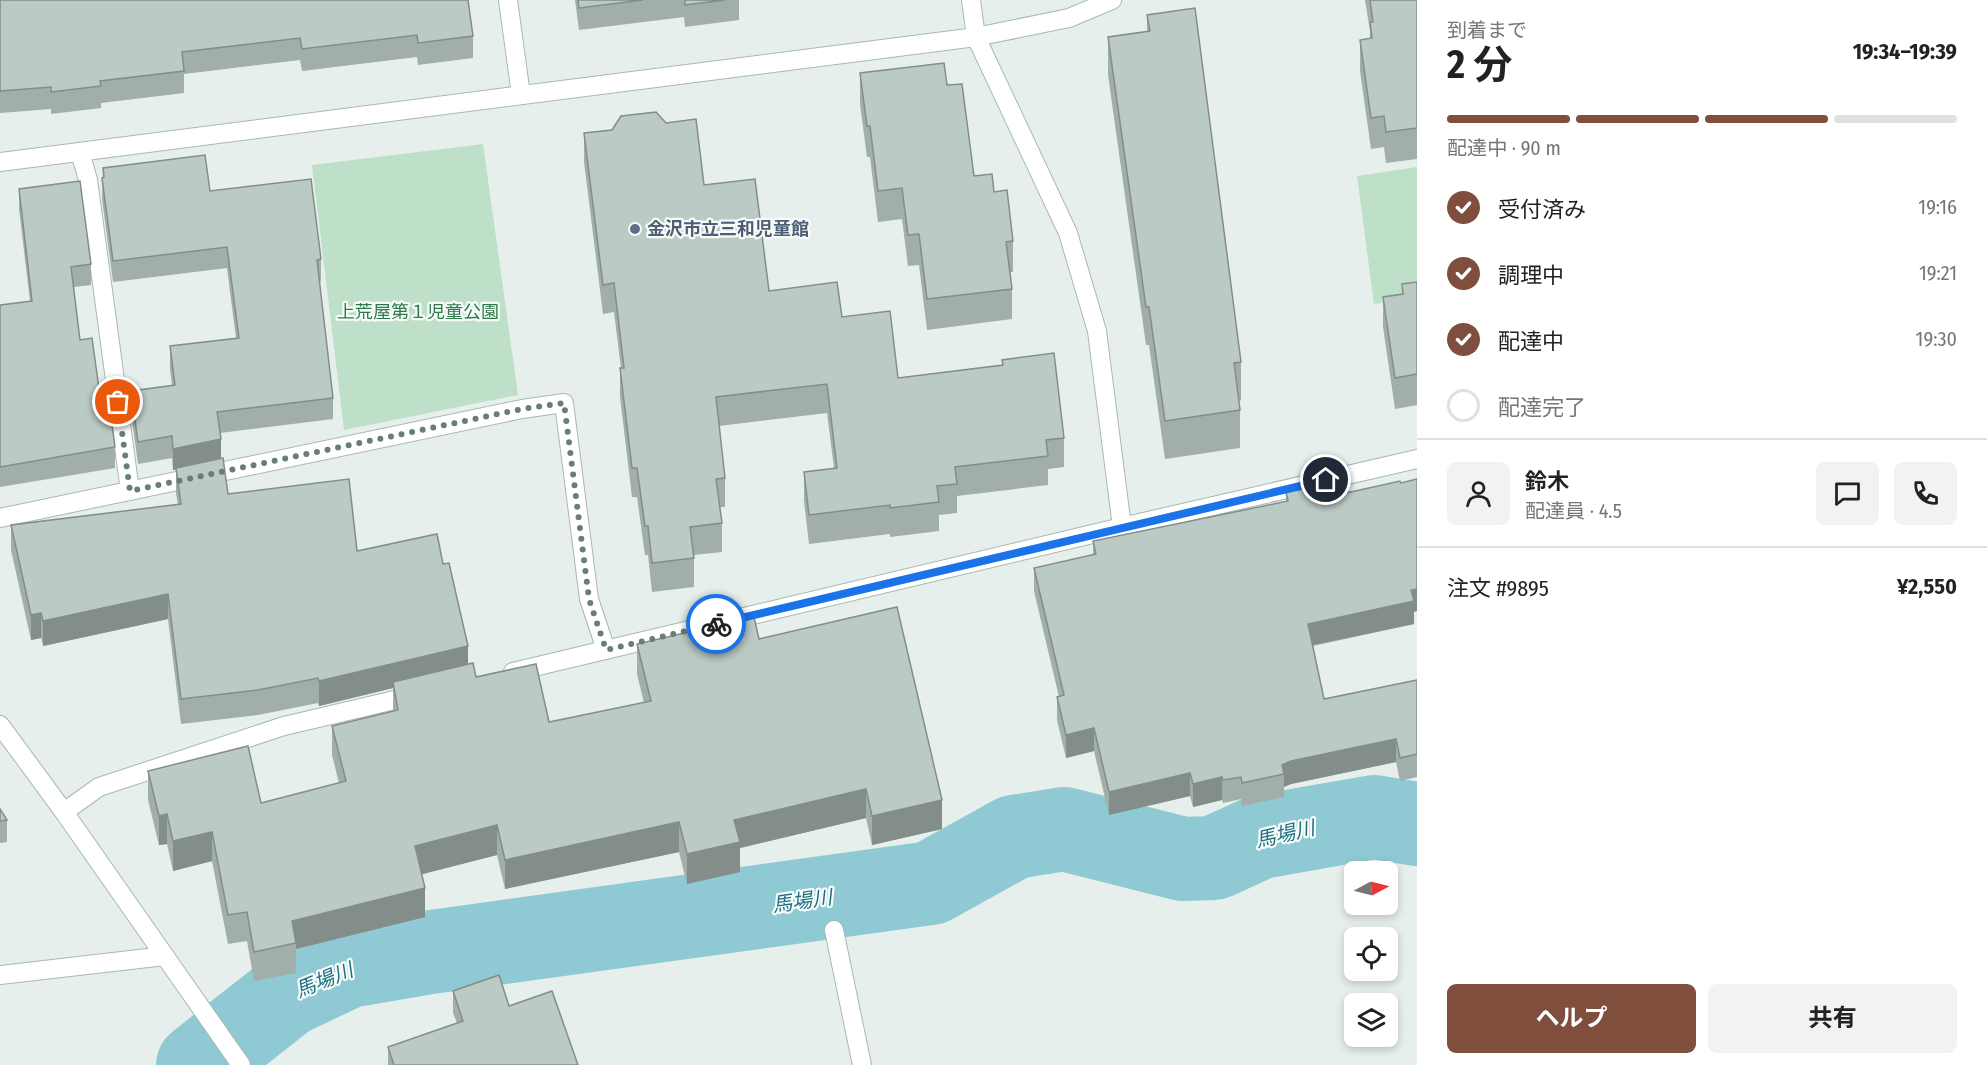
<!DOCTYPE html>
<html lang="ja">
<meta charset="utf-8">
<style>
body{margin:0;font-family:"Fira Sans Condensed","Noto Sans JP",sans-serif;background:#f2f2f2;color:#222;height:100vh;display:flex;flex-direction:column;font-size:22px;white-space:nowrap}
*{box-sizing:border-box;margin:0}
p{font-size:20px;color:#767676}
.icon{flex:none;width:33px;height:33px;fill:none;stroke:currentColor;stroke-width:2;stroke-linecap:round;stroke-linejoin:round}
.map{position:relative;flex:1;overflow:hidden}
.drawer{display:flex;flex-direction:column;background:#fff;width:570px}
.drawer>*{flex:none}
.needle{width:39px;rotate:83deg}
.controls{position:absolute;left:1344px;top:861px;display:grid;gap:12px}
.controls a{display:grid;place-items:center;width:54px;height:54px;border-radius:9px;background:#fff;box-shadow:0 3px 9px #0003;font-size:30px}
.pin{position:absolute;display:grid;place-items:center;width:51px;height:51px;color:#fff;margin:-26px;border:3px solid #fff;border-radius:50%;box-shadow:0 2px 6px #0007}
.courier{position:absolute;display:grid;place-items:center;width:60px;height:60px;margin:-30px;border:4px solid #1a73e8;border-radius:50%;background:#fff;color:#222;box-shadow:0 2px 8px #0007}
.head em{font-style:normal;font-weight:700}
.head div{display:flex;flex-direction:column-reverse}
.head{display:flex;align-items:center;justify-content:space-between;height:102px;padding:0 30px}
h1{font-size:39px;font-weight:700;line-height:45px}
.bar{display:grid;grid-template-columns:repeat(4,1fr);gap:9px 6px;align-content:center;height:72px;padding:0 30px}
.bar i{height:8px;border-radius:4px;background:#e0e0e0}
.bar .on{background:#804e3d}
.bar p{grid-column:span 4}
.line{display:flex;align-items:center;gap:15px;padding:0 30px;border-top:2px solid #e0e0e0}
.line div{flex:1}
.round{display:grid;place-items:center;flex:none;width:63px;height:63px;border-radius:9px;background:#f2f2f2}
ol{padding:0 30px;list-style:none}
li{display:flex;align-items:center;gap:18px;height:66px}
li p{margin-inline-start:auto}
li .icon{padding:6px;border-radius:50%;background:#804e3d;color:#fff;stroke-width:4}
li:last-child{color:#767676}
li i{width:33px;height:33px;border:3px solid #e0e0e0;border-radius:50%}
.primary-button{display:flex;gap:12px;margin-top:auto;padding:12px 30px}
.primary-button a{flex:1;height:69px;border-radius:9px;background:#804e3d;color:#fff;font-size:24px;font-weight:700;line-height:69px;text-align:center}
.primary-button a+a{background:#f2f2f2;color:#222}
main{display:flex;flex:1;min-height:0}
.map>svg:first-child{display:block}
.green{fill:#bfe0c8}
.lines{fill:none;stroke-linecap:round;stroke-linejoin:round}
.river{stroke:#8ec9d4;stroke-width:84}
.minor-casing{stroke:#a8b8b2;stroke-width:20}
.minor{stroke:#fff;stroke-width:18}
.wall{fill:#a1aea9}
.shaded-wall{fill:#838d89}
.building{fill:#bbcac4;stroke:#838d89;stroke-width:1.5}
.done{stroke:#687f78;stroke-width:6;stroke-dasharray:0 10.8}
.route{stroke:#1a73e8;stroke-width:8}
.service-dot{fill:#5c6f8a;stroke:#f7fbf9;stroke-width:2}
.labels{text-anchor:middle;stroke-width:4.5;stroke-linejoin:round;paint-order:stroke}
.service-label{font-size:18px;font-weight:bold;fill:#4e5e75;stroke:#f7fbf9;text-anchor:start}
.park-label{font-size:18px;fill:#2d7a4b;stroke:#f7fbf9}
.water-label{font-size:20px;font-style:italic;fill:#1c6f80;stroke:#f7fbf9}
</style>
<main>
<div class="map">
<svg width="1417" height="1065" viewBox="0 0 1417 1065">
<rect width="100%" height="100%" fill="#e6efeb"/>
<g class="green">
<polygon points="483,144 518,395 344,430 312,165"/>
<polygon points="1417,167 1417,298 1374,304 1357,176"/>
</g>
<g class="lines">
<polyline class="river" points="198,1065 287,995 348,966 424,953 931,883 1014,837 1064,829 1183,859 1214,858 1260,837 1374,817 1417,824"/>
<g class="minor-casing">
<g id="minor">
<polyline points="508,0 521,95"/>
<polyline points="80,152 88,180 130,491"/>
<polyline points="0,162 976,37 1069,18 1112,0"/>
<polyline points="0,518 522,409 564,403 589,599 606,650"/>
<polyline points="1122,527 1417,459"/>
<polyline points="513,672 1122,527 1097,331 1068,233 976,37 971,0"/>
<polyline points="0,725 64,812 241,1065"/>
<polyline points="64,812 99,787 284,726 416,695"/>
<polyline points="834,930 862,1065"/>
<polyline points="0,975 165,956"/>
</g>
</g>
<use href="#minor" class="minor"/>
</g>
<g class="wall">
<polygon points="0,0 473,36 473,58 418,65 417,57 302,71 300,60 184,74 184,93 101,103 101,108 51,114 51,109 0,113"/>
<polygon points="575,0 739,0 739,20 685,27 684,17 579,30"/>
<polygon points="1365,0 1417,0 1417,159 1386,163 1384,147 1371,149 1360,71 1360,40 1370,39 1370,31"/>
<polygon points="1147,15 1241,362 1241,400 1239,401 1240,410 1240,448 1165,459 1149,345 1146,345 1108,75 1108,37 1147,32"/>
<polygon points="860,73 947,85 974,176 994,192 1013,241 1013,272 1010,272 1012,289 1012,319 927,330 919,265 908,266 902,219 878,222 870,157 867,157 860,104"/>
<polygon points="584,133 704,185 769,291 842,317 898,378 1002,365 1002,360 1064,438 1064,467 1048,469 1048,485 957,496 957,513 939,515 939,531 890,537 890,534 809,544 804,501 804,472 834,468 827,413 719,426 725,478 725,507 720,507 722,523 722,552 694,555 694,587 652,592 648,555 645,555 637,497 632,497 620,397 620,368 621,368 614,312 603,314 584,162"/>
<polygon points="103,168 210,191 321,259 321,281 319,281 333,398 333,419 220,433 221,458 228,494 357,551 468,664 476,677 549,722 644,703 637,674 637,644 759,639 942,829 872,845 866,818 740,848 740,872 687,884 679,852 505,889 497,855 422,874 425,917 296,949 296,973 254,981 247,941 228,944 212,861 173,871 167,844 159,845 148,800 148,771 261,803 339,783 332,755 332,726 393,711 393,688 319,706 318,703 258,715 181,724 168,619 43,646 41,638 31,640 11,550 11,525 178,505 176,493 176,470 173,470 172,458 138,464 131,413 131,391 172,386 170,368 170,346 236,338 227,268 113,282 102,199"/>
<polygon points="19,189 91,264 91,285 74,287 80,340 100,396 115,447 115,468 0,487 0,305 30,301 19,209"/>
<polygon points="1417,282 1417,405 1395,409 1383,327 1383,297 1402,294 1402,284"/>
<polygon points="1286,492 1337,495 1414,612 1414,624 1313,646 1324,699 1417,680 1417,777 1400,781 1396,762 1291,784 1284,787 1284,797 1242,806 1241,799 1223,803 1222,800 1193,807 1190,796 1109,815 1094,751 1066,758 1057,720 1057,697 1059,697 1034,591 1034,568 1093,555 1093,541 1286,502"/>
<polygon points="0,809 7,820 7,842 0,843"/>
<polygon points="453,991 509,1006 578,1065 388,1065 388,1047 457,1023 453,1013"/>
</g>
<g class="shaded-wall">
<polygon points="221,439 221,460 173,470 173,449"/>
<polygon points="1417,589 1417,611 1414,612 1414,624 1308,646 1308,624"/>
<polygon points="168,594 168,619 43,646 43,621"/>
<polygon points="41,613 41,638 31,640 31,615"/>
<polygon points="468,646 468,671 393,682 393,688 319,706 319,681"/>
<polygon points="1094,728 1094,751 1066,758 1066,735"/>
<polygon points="1396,739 1396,762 1291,784 1284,787 1284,774 1282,765 1291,761"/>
<polygon points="1190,773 1190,796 1109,815 1109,792"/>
<polygon points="1222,777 1222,800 1193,807 1193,784"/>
<polygon points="866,789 866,818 740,848 740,872 687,884 687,854 734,820"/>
<polygon points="942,800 942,829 872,845 872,816"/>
<polygon points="167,814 167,844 159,845 159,816"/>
<polygon points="679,822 679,852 505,889 505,860"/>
<polygon points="497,825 497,855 415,876 415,846"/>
<polygon points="212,832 212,861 173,871 173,841"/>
<polygon points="425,888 425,917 296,949 296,943 292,921"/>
</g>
<g class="building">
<polygon points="0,0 468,0 473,36 418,43 417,35 302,49 300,38 182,52 184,71 100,81 101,86 51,92 51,87 0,91"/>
<polygon points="578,0 643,0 579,8"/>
<polygon points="685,0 725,0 685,5"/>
<polygon points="1370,0 1417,0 1417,128 1386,132 1384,116 1371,118 1360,40 1372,38 1370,22 1373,22"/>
<polygon points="1195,8 1241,362 1234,363 1240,410 1165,421 1149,307 1146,307 1108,37 1150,31 1147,15"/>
<polygon points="944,63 947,85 962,84 974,176 992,174 994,192 1007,190 1013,241 1006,242 1012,289 927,299 919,234 908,235 902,188 878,191 870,126 867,126 860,73"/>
<polygon points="656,112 666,123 696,119 704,185 755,179 769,291 837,282 842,317 890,311 898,378 1003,365 1002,360 1054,353 1064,438 1046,440 1048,456 955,467 957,484 937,486 939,502 890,508 890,505 809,515 804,472 837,468 827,384 716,397 725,478 716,479 722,523 690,527 694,558 652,563 648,526 645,526 637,468 632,468 620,368 624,368 614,283 603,285 584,133 612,130 621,116"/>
<polygon points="205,155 210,191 311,179 321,259 317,260 333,398 217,412 221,439 173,449 172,436 138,442 131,391 175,385 170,346 239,338 227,247 113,261 102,178 104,177 103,168"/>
<polygon points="80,181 91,264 71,267 80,340 92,338 100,396 108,395 115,447 0,467 0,305 32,301 19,189"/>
<polygon points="1417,282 1417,374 1395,378 1383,297 1403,294 1402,284"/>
<polygon points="223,458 228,494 349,479 357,551 437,534 443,564 449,563 468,646 319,681 318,678 258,690 181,699 168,594 43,621 41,613 31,615 11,525 181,504 176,468"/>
<polygon points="1417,479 1417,589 1411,590 1414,601 1308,624 1324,699 1417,680 1417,754 1400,758 1396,739 1291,761 1282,765 1284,774 1242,783 1241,777 1223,780 1222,777 1193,784 1190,773 1109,792 1094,728 1066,735 1057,697 1064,695 1034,568 1096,554 1093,541 1288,501 1286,492 1335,483 1337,495 1400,481 1401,483"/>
<polygon points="897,607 942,800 872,816 866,789 734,820 740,842 687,854 679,822 505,860 497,825 415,846 425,888 292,921 296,943 254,952 247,912 228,915 212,832 173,841 167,814 159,816 148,771 248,746 261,803 346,781 332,726 398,710 393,682 473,663 476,677 536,664 549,722 651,701 637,644 754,617 759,639"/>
<polygon points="0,809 7,820 0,821"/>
<polygon points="499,975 509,1006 552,991 578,1065 394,1065 388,1047 463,1021 453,991"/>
</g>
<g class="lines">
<polyline class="done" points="118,402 130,491 522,409 564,403 589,599 606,650 716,624"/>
<polyline class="route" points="716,624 1326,480"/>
</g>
<circle class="service-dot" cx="635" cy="229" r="6"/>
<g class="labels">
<g class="service-label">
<text x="647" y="235">金沢市立三和児童館</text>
</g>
<g class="park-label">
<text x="418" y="318">上荒屋第１児童公園</text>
</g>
<g class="water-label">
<text transform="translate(1285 834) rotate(-13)" y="7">馬場川</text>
<text transform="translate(802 901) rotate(-8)" y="7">馬場川</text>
<text transform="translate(324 980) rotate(-22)" y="7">馬場川</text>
</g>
</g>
</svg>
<div class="controls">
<a><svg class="needle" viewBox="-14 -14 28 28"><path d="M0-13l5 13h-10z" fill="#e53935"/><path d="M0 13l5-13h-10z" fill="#767676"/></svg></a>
<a><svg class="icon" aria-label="locate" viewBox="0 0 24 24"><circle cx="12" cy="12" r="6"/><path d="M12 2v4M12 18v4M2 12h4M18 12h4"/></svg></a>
<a><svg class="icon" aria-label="layers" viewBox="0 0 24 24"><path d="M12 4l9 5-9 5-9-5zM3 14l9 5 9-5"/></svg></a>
</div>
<div class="pin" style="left:118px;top:402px;background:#ea580c"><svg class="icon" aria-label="bag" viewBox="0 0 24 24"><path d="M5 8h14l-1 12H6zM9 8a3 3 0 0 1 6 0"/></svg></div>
<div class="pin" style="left:1326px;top:480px;background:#1f2937"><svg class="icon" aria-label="home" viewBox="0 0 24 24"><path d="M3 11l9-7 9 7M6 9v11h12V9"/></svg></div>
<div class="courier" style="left:716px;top:624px"><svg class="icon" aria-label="bike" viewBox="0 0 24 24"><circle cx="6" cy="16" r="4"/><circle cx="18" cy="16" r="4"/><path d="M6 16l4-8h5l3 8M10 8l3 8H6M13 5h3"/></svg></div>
</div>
<section class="drawer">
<div class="head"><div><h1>2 分</h1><p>到着まで</p></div><em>19:34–19:39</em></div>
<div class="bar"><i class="on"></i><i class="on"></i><i class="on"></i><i></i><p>配達中 · 90 m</p></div>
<ol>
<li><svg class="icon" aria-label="check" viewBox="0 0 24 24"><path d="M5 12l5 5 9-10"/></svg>受付済み<p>19:16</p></li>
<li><svg class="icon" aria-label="check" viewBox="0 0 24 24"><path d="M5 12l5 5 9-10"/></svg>調理中<p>19:21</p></li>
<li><svg class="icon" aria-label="check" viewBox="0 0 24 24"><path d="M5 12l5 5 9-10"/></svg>配達中<p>19:30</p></li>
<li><i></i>配達完了</li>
</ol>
<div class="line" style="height:108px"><a class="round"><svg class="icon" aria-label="person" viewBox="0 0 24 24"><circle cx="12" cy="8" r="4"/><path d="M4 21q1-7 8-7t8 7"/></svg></a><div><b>鈴木</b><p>配達員 · 4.5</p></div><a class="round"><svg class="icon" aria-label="chat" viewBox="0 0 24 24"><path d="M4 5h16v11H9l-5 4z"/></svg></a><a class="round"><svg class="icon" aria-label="phone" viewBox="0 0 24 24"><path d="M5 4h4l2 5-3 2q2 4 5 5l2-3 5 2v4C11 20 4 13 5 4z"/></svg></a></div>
<div class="line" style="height:78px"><div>注文 #9895</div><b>¥2,550</b></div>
<div class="primary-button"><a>ヘルプ</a><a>共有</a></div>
</section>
</main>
